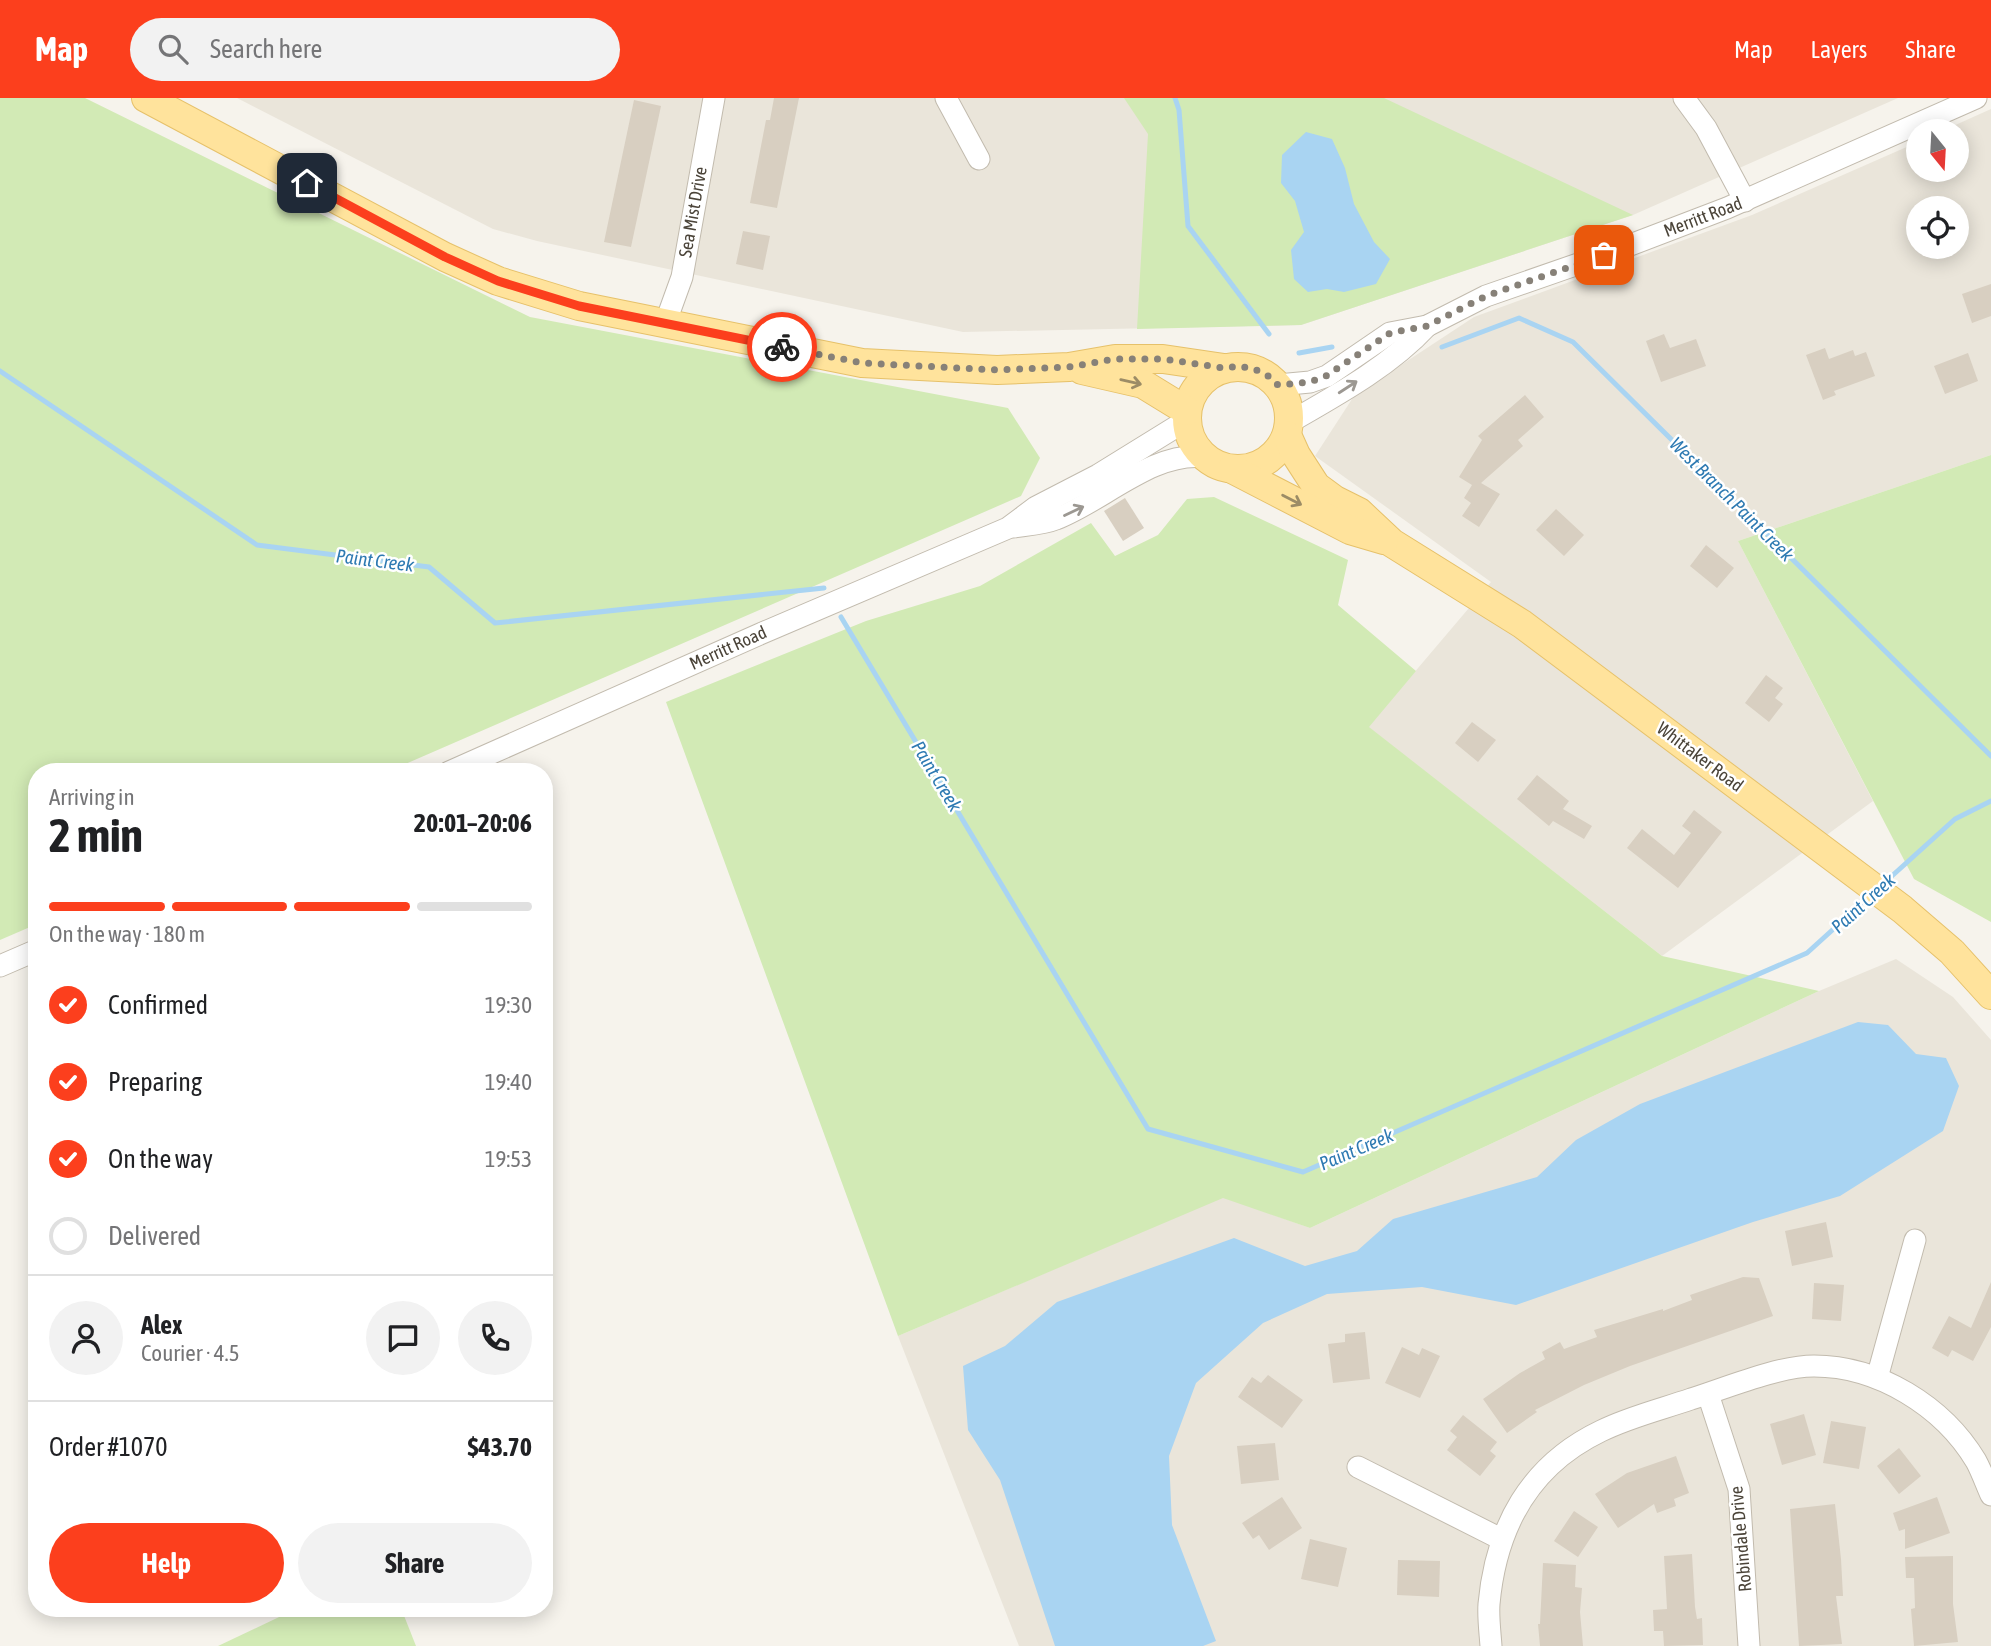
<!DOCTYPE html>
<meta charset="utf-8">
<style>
body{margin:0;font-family:"Asap Condensed",sans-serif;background:#f2f2f2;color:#202124;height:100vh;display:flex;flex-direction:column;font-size:26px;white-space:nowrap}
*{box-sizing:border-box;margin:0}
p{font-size:23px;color:#757577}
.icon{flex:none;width:38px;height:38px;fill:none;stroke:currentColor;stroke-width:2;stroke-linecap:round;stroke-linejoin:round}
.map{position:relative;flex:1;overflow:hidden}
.panel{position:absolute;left:28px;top:665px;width:525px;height:854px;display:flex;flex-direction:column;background:#fff;border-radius:28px;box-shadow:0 4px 18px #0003}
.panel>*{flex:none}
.needle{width:46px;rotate:162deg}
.fabs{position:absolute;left:1906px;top:21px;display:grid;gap:14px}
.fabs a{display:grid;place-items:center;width:63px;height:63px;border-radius:50%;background:#fff;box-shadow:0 4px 18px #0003;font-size:35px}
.pin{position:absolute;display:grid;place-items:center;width:60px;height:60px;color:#fff;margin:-30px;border-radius:14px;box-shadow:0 4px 10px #0006}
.courier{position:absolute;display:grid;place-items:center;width:70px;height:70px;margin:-35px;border:5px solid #fc3f1d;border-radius:50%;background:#fff;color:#222;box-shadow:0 2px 9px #0007}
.head em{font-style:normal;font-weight:700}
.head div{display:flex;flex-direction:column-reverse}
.head{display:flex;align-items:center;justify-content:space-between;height:119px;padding:0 21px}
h1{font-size:46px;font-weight:700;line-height:52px}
.bar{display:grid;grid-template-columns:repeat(4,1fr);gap:10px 7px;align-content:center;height:84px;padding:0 21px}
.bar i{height:9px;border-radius:5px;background:#e0e0e0}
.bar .current{background:#fc3f1d}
.bar p{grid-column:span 4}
.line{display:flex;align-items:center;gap:18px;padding:0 21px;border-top:2px solid #e0e0e0}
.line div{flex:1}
.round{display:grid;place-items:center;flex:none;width:74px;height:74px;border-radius:37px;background:#f2f2f2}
ol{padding:0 21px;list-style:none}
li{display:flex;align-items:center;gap:21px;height:77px}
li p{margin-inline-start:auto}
li .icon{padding:7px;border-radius:50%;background:#fc3f1d;color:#fff;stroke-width:4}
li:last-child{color:#757577}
li i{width:38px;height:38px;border:4px solid #e0e0e0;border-radius:50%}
.action{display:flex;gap:14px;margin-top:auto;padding:14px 21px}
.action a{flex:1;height:80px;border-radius:42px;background:#fc3f1d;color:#fff;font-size:28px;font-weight:700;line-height:80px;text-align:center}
.action a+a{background:#f2f2f2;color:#202124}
header{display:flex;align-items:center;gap:42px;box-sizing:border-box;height:98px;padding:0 35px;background:#fc3f1d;color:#fff}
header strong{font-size:33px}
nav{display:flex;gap:38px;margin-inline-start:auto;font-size:24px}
.search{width:490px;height:63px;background:#f2f2f2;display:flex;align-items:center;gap:18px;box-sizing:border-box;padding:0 24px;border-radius:38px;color:#757577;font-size:26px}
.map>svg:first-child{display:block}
.residential{fill:#eae5da;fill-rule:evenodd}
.green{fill:#d2eab5}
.water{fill:#a9d4f2}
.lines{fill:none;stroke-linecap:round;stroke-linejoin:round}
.stream{stroke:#a9d4f2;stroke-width:5}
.building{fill:#d8cfc1}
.minor-casing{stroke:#c2bbae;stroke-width:23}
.major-casing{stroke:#e6c16a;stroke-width:30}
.minor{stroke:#fff;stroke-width:21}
.major{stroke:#ffe39c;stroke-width:28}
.oneway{stroke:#9c8c66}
.oneway2{stroke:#9c9892}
.done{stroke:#878178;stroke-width:7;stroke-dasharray:0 12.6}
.route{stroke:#fc3f1d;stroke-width:9}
.labels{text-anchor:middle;stroke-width:5;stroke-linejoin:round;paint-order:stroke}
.street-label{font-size:18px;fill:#4b4439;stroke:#fff}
.water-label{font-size:19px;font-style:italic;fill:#2e7ab2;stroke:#fff}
</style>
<header>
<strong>Map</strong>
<div class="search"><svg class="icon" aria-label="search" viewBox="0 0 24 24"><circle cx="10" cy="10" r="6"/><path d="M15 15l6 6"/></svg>Search here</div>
<nav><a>Map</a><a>Layers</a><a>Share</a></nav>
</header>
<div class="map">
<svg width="1991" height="1548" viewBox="0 0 1991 1548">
<rect width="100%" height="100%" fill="#f6f3ec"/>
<g class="residential">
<polygon points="237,0 1898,0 1633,117 1301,227 963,234 537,143 493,131"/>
<path d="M1991 11V357L1738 443 1873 703 1662 858 1368 629 1491 484 1315 358 1354 298 1474 219 1752 117 1918 44V72H1956V33H1942ZM1918 110H1956V149H1918Z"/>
<polygon points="1896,861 1953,899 1991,942 1991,1548 1019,1548 898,1238 1223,1099 1310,1130 1819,893"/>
</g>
<g class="green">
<polygon points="0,0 85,0 530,219 1008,310 1040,360 1021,398 387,674 37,674 37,826 0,842"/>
<polygon points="1124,0 1384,0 1633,117 1301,227 1137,231 1148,36"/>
<polygon points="1991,357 1991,824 1914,781 1738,443"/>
<polygon points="1214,399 1348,462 1338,507 1416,573 1369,629 1662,858 1819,893 1310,1130 1223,1100 898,1238 666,604 866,523 980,488 1091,425 1115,458 1158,437 1187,401"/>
<polygon points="298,1510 401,1510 416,1548 218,1548"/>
</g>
<g class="water">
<polygon points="1306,34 1332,41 1345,70 1354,106 1374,144 1390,161 1376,186 1344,194 1327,191 1308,194 1294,181 1291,152 1304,134 1295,103 1281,85 1282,57"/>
<polygon points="1858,924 1888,927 1916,956 1946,960 1959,988 1943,1033 1840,1098 1753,1124 1516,1207 1422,1189 1327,1196 1263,1225 1196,1285 1169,1358 1172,1427 1216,1543 1203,1548 1055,1548 1000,1382 968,1332 963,1268 1005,1248 1057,1204 1234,1140 1305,1168 1357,1153 1393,1121 1537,1079 1576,1042 1640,1006"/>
</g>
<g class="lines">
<g class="stream">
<polyline points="1175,0 1179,12 1188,128 1269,236"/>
<polyline points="1442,249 1519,220 1573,244 1991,658"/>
<polyline points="1299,255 1332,249"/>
<polyline points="0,273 257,447 429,469 495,525 824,490"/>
<polyline points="841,519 1148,1031 1303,1074 1807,855 1871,797"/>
<polyline points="1883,786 1955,721 1991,703"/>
</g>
</g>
<g class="building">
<polygon points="774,0 799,0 777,110 750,105 766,22 770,22"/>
<polygon points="634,2 661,8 631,149 604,144"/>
<polygon points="743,133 770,138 763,172 736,166"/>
<polygon points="1991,186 1991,218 1972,225 1962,196"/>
<polygon points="1664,236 1670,250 1696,241 1706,268 1661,284 1646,243"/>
<polygon points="1825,250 1829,261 1853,252 1855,258 1866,254 1875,278 1834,293 1836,297 1823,302 1806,257"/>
<polygon points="1968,255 1978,283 1945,296 1934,268"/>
<polygon points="1525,297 1544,319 1518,342 1523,348 1481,385 1500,396 1479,429 1462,418 1471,405 1464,400 1472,387 1459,379 1482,342 1478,338"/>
<polygon points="1125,400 1144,430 1123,443 1104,413"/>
<polygon points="1556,411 1584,437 1564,458 1536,432"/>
<polygon points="1706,447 1734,470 1717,490 1690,468"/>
<polygon points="1766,577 1783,590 1775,600 1783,606 1769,624 1745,605"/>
<polygon points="1472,624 1496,642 1478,664 1455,645"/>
<polygon points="1537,677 1569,703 1563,711 1592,728 1584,741 1553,723 1549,728 1517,701"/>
<polygon points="1694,712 1722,734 1678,790 1627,750 1642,731 1674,757 1691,735 1682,728"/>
<polygon points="1826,1124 1833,1159 1792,1168 1785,1133"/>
<polygon points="1743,1179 1759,1180 1773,1218 1630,1268 1584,1287 1535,1312 1537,1314 1507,1335 1483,1301 1520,1275 1545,1261 1542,1254 1560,1244 1564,1251 1597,1239 1594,1232 1663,1211 1663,1213 1692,1202 1690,1197"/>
<polygon points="1991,1184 1991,1229 1973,1263 1952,1252 1948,1259 1932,1250 1949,1218 1971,1230"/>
<polygon points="1814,1185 1844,1187 1841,1223 1812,1221"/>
<polygon points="1365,1234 1370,1281 1333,1285 1328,1246 1345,1244 1345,1236"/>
<polygon points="1402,1249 1419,1257 1422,1250 1440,1258 1420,1300 1385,1285"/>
<polygon points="1268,1277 1303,1302 1282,1330 1238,1299 1252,1279 1261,1285"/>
<polygon points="1804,1316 1816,1357 1782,1367 1770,1326"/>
<polygon points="1463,1317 1497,1344 1490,1353 1496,1358 1480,1378 1447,1352 1457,1339 1450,1333"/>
<polygon points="1831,1323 1866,1329 1859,1371 1823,1365"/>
<polygon points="1275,1345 1279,1382 1241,1386 1237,1348"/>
<polygon points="1899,1350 1921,1378 1899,1396 1877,1368"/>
<polygon points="1676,1358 1689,1395 1674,1401 1676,1408 1657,1415 1654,1406 1618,1430 1595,1396 1627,1375"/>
<polygon points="1282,1399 1302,1430 1269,1452 1259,1437 1253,1441 1242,1425"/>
<polygon points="1937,1399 1950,1435 1905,1451 1905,1431 1899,1433 1893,1415"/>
<polygon points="1835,1406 1841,1461 1843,1498 1836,1498 1842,1546 1799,1548 1790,1411"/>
<polygon points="1574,1413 1598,1429 1578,1459 1554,1443"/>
<polygon points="1310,1441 1347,1450 1338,1489 1301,1481"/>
<polygon points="1692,1456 1695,1509 1697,1521 1702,1520 1703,1547 1664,1548 1663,1533 1654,1533 1653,1512 1667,1511 1664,1458"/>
<polygon points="1953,1458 1953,1506 1958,1544 1914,1548 1911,1511 1915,1510 1914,1480 1906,1480 1905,1459"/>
<polygon points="1398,1462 1440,1463 1439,1499 1397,1497"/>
<polygon points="1543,1465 1576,1467 1575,1489 1582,1490 1580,1514 1583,1548 1540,1548 1538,1526 1540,1526"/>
</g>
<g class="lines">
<g class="minor-casing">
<g id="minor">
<polyline points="946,0 979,61"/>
<polyline points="1684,0 1706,30 1745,103"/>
<polyline points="665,226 682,179 714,0"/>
<polyline points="1278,287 1310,284 1327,278 1390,235 1427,228 1486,198 1604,157 1727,110 1976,0"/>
<path d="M1290 324C1337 297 1390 268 1427 228"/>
<path d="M1014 429C1027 427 1044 426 1056 421 1103 403 1153 353 1204 359"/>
<polyline points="449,674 760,536 1008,430 1036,409 1098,377 1187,322"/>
<polyline points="0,868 37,852"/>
<polyline points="1877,1280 1915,1142"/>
<polyline points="1708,1296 1739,1391 1749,1548"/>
<polyline points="1358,1369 1501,1441"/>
<path d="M1491 1548C1490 1534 1488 1519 1489 1506 1496 1429 1530 1367 1601 1333 1629 1319 1662 1311 1691 1301 1726 1290 1778 1268 1814 1268 1878 1268 1943 1308 1976 1363 1982 1374 1986 1386 1991 1397"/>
</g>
</g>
<g class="major-casing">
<g id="major">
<polyline points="146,0 445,159 498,183 579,208 862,265 997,272 1069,269 1115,261 1163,261 1224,270"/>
<circle cx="1238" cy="320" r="51"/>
<polyline points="1082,272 1143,286 1187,313"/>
<polyline points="1287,337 1296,357 1316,388 1335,402 1359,414 1392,445 1522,526 1902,811 1952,854 1991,897"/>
<polyline points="1232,371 1350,432 1384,442"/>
</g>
</g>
<use href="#minor" class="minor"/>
<use href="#major" class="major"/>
</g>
<defs><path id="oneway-shaft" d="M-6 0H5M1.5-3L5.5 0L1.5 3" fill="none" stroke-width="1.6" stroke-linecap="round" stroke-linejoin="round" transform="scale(1.75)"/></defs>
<g class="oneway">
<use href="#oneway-shaft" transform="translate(1131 284) rotate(13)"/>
<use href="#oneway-shaft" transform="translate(1292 402) rotate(27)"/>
</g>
<g class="oneway2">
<use href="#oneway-shaft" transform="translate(1348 289) rotate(-33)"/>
<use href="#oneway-shaft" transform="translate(1074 413) rotate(-25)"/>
</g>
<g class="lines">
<polyline class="done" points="782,249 862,265 997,272 1069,269 1115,261 1163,261 1224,270 1239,268 1254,271 1267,277 1278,287 1310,284 1326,278 1390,235 1427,228 1486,198 1604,157"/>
<polyline class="route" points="307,85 445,159 498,183 579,208 782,249"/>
</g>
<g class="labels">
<g class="street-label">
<text transform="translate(693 114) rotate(-80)" y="6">Sea Mist Drive</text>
<text transform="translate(1703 119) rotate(-21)" y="6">Merritt Road</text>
<text transform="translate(728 550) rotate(-24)" y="6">Merritt Road</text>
<text transform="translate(1700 659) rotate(37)" y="6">Whittaker Road</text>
<text transform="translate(1741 1441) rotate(-95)" y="6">Robindale Drive</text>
</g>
<g class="water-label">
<text transform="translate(1732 401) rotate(45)" y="7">West Branch Paint Creek</text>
<text transform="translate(375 462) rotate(7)" y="7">Paint Creek</text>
<text transform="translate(937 678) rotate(59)" y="7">Paint Creek</text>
<text transform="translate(1863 805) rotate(-42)" y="7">Paint Creek</text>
<text transform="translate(1356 1051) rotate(-23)" y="7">Paint Creek</text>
</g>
</g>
</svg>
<div class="fabs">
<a><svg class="needle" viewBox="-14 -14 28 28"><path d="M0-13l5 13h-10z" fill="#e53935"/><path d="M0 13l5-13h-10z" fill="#757577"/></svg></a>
<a><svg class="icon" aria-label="locate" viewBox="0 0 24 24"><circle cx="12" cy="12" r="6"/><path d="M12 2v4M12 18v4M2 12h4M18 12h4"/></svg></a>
</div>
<div class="pin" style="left:1604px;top:157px;background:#ea580c"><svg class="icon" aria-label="bag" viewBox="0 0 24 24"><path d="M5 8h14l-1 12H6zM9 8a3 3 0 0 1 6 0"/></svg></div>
<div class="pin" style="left:307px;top:85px;background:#1f2937"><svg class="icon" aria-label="home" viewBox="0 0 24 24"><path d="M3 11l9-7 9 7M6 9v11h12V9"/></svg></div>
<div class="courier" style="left:782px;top:249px"><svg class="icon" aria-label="bike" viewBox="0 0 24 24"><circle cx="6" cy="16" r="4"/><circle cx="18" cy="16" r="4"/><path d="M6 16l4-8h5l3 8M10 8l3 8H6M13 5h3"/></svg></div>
<section class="panel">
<div class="head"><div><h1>2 min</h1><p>Arriving in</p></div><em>20:01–20:06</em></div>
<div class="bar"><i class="current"></i><i class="current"></i><i class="current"></i><i></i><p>On the way · 180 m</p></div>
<ol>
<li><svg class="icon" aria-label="check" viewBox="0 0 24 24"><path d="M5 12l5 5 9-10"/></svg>Confirmed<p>19:30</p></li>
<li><svg class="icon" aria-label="check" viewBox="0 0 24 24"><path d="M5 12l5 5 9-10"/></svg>Preparing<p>19:40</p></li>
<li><svg class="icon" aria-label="check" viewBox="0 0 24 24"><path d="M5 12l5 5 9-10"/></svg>On the way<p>19:53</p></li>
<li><i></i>Delivered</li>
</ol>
<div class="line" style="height:126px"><a class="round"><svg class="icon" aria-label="person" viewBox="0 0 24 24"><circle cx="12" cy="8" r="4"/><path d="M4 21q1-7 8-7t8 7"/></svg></a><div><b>Alex</b><p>Courier · 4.5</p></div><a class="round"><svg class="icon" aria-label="chat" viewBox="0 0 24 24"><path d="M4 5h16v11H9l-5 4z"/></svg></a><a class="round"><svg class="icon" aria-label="phone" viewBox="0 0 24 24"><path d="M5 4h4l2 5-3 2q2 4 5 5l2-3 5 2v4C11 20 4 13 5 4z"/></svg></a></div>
<div class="line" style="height:91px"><div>Order #1070</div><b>$43.70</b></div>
<div class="action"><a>Help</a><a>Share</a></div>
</section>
</div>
